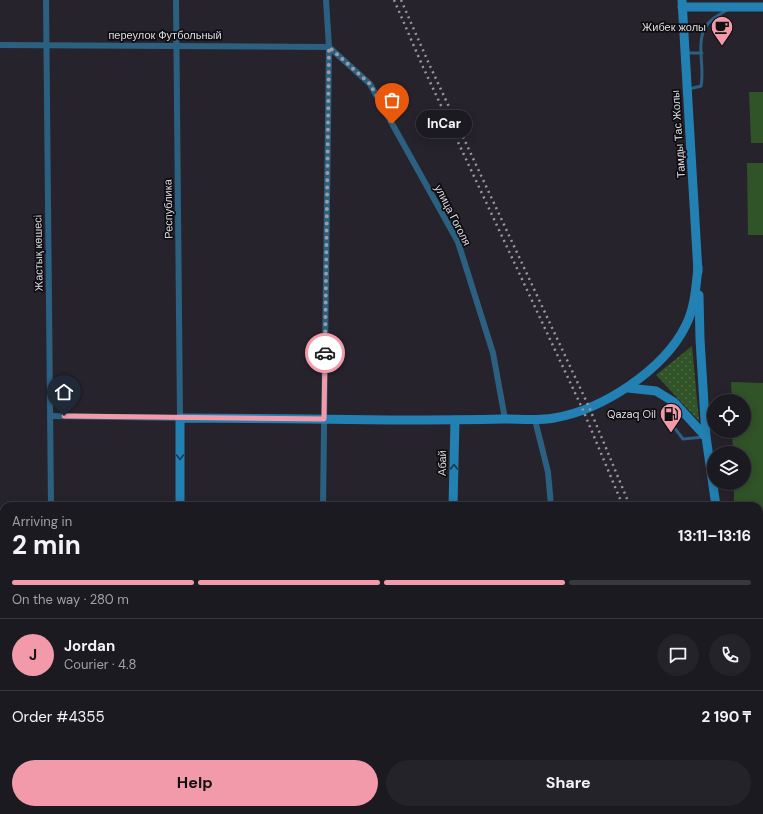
<!DOCTYPE html>
<meta charset="utf-8">
<style>
body{margin:0;font-family:"DM Sans",sans-serif;background:#25232a;color:#f1f3f6;height:100vh;display:flex;flex-direction:column;font-size:15px;white-space:nowrap}
*{box-sizing:border-box;margin:0}
p{font-size:13px;color:#a0a1a5}
.icon{flex:none;width:22px;height:22px;fill:none;stroke:currentColor;stroke-width:2;stroke-linecap:round;stroke-linejoin:round}
.map{position:relative;flex:1;overflow:hidden}
.sheet{position:absolute;left:0px;top:502px;width:763px;height:312px;display:flex;flex-direction:column;background:#1c1a21;border-radius:12px 12px 0 0;box-shadow:0 2px 10px #0003,0 0 0 1px #3a383f}
.sheet>*{flex:none}
.fabs{position:absolute;left:707px;top:394px;display:grid;gap:8px}
.fabs a{display:grid;place-items:center;width:44px;height:44px;border-radius:50%;background:#1c1a21;box-shadow:0 2px 10px #0003,0 0 0 1px #3a383f;font-size:20px}
.pin{position:absolute;display:grid;place-items:center;width:34px;height:34px;color:#fff;margin:-41px -17px;border-radius:50% 50% 50% 0;rotate:-45deg;box-shadow:0 0 4px #0007}
.pin .icon{rotate:45deg}
.courier{position:absolute;display:grid;place-items:center;width:40px;height:40px;margin:-20px;border:3px solid #f39aaa;border-radius:50%;background:#fff;color:#222;box-shadow:0 1px 5px #0007}
.bubble{position:absolute;height:28px;border-radius:14px;background:#1c1a21;box-shadow:0 2px 10px #0003,0 0 0 1px #3a383f;font-size:13px;font-weight:700;line-height:28px;text-align:center}
.head em{font-style:normal;font-weight:700}
.head div{display:flex;flex-direction:column-reverse}
.head{display:flex;align-items:center;justify-content:space-between;height:68px;padding:0 12px}
h1{font-size:26px;font-weight:700;line-height:30px}
.bar{display:grid;grid-template-columns:repeat(4,1fr);gap:6px 4px;align-content:center;height:48px;padding:0 12px}
.bar i{height:5px;border-radius:3px;background:#3a383f}
.bar .current{background:#f39aaa}
.bar p{grid-column:span 4}
.line{display:flex;align-items:center;gap:10px;padding:0 12px;border-top:1px solid #3a383f}
.line div{flex:1}
.round{display:grid;place-items:center;flex:none;width:42px;height:42px;border-radius:21px;background:#25232a}
.cta{display:flex;gap:8px;margin-top:auto;padding:8px 12px}
.cta a{flex:1;height:46px;border-radius:24px;background:#f39aaa;color:#111;font-size:16px;font-weight:700;line-height:46px;text-align:center}
.cta a+a{background:#25232a;color:#f1f3f6}
.map>svg:first-child{display:block}
.grass{fill:url(#grass-dots)}
.park{fill:#315328}
.lines{fill:none;stroke-linecap:round;stroke-linejoin:round}
.path{stroke:#75737b;stroke-width:1.5;stroke-dasharray:3 3;stroke-linecap:butt}
.lane{stroke:#2c6080;stroke-width:3}
.street{stroke:#2c6080;stroke-width:6}
.secondary{stroke:#2380b3;stroke-width:9}
.rail{stroke:#9a979e;stroke-width:2.5;stroke-dasharray:2 4;stroke-linecap:butt}
.oneway{stroke:#163b52}
.done{stroke:#9d9ba2;stroke-width:4;stroke-dasharray:0 7.2}
.route{stroke:#f39aaa;stroke-width:5}
.labels{text-anchor:middle;stroke-width:3.5;stroke-linejoin:round;paint-order:stroke}
.poi-label{font-size:11px;fill:#dddbe1;stroke:#0e0d11;text-anchor:end}
.street-label{font-size:11px;fill:#dddbe1;stroke:#0e0d11}
</style>
<div class="map">
<svg width="763" height="814" viewBox="0 0 763 814">
<defs>
<pattern id="grass-dots" width="8" height="8" patternUnits="userSpaceOnUse"><rect width="8" height="8" fill="#315328"/><path d="M2 2h.1M6 6h.1" fill="none" stroke="#4e6b47" stroke-width="1.8" stroke-linecap="round"/></pattern>
</defs>
<rect width="100%" height="100%" fill="#26232c"/>
<polygon class="grass" points="692,346 699,421 656,375"/>
<g class="park">
<polygon points="749,92 763,92 763,143 751,143"/>
<polygon points="747,163 763,163 763,235 748,235"/>
<polygon points="731,382 763,383 763,814 743,814 743,810 759,810 759,506 734,506 734,483 744,483 744,453 733,453 732,431 744,431 744,401 732,401"/>
</g>
<g class="lines">
<polyline class="path" points="759,719 763,719"/>
<g class="lane">
<polyline points="686,53 702,53"/>
<path d="M689 89 701 86C705 68 696 44 705 28 709 20 719 15 727 10"/>
<polyline points="674,404 670,422 683,439 704,437"/>
</g>
<g class="street">
<polyline points="46,0 51,506"/>
<polyline points="0,45 329,47"/>
<polyline points="329,47 370,84 458,242 493,353 505,419"/>
<polyline points="50,416 180,418 176,0"/>
<polyline points="535,420 548,472 551,506"/>
<polyline points="323,506 329,47 326,0"/>
<polyline points="0,686 4,686"/>
<polyline points="55,810 55,814"/>
<polyline points="573,810 573,814"/>
<polyline points="318,814 318,810"/>
</g>
<g class="secondary">
<polyline points="682,0 698,272"/>
<polyline points="682,7 763,7"/>
<polyline points="699,295 700,339 706,437 716,506"/>
<polyline points="628,388 656,391 674,402 706,437"/>
<path d="M180 506V418C250 418 321 419 391 420 429 420 466 420 503 419 520 419 538 421 554 418 602 410 664 370 686 325 695 307 696 286 698 267"/>
<polyline points="453,506 455,420"/>
<polyline points="725,810 725,814"/>
<polyline points="180,814 180,810"/>
<polyline points="446,814 446,810"/>
</g>
<g class="rail">
<polyline points="394,0 423,67 583,410 623,506"/>
<polyline points="401,0 430,66 589,407 630,506"/>
<polyline points="693,810 693,814"/>
<polyline points="699,810 700,814"/>
</g>
</g>
<defs><path id="oneway-chevron" d="M-2-3.5L2.5 0L-2 3.5" fill="none" stroke-width="1.6" stroke-linecap="round" stroke-linejoin="round"/></defs>
<g class="oneway">
<use href="#oneway-chevron" transform="translate(180 457) rotate(90)"/>
<use href="#oneway-chevron" transform="translate(454 467) rotate(-89)"/>
</g>
<g class="lines">
<polyline class="done" points="325,353 329,47 370,84 392,124"/>
<polyline class="route" points="64,416 324,419 325,353"/>
</g>
<defs>
<g id="cafe-pin" transform="scale(1.15)"><path d="M0 17L-7.5 6A9.5 9.5 0 1 1 7.5 6Z" fill="#f39aaa" stroke="#0e0d11"/><path d="M-5.5-4.5H6V0H3Q3 3.5 0 3.5H-2.5Q-5.5 3.5-5.5 0ZM3-3.2v2h1.7v-2ZM-6 4.5H4V6H-6Z" fill="#111"/></g>
<g id="fuel-pin" transform="scale(1.15)"><path d="M0 17L-7.5 6A9.5 9.5 0 1 1 7.5 6Z" fill="#f39aaa" stroke="#0e0d11"/><path d="M-5.5-6h7V0h2V4h1.3V-2.5L3-4.5l.8-.8L6-3V5H2.5V1h-1V6h-7ZM-4.2-4.7v3.2H.2V-4.7Z" fill="#111"/></g>
</defs>
<g fill-rule="evenodd">
<use href="#cafe-pin" x="722" y="27"/>
<use href="#fuel-pin" x="671" y="414"/>
</g>
<g class="labels">
<g class="poi-label">
<text x="706" y="31">Жибек жолы</text>
<text x="656" y="418">Qazaq Oil</text>
</g>
<g class="street-label">
<text x="165" y="39">переулок Футбольный</text>
<text transform="translate(678 134) rotate(-94)" y="4">Тамды Тас Жолы</text>
<text transform="translate(168 209) rotate(-91)" y="4">Республика</text>
<text transform="translate(453 215) rotate(63)" y="4">улица Гоголя</text>
<text transform="translate(38 253) rotate(-91)" y="4">Жастық көшесі</text>
<text transform="translate(442 463) rotate(-89)" y="4">Абай</text>
</g>
</g>
</svg>
<div class="fabs">
<a><svg class="icon" aria-label="locate" viewBox="0 0 24 24"><circle cx="12" cy="12" r="6"/><path d="M12 2v4M12 18v4M2 12h4M18 12h4"/></svg></a>
<a><svg class="icon" aria-label="layers" viewBox="0 0 24 24"><path d="M12 4l9 5-9 5-9-5zM3 14l9 5 9-5"/></svg></a>
</div>
<div class="pin" style="left:392px;top:124px;background:#ea580c"><svg class="icon" aria-label="bag" viewBox="0 0 24 24"><path d="M5 8h14l-1 12H6zM9 8a3 3 0 0 1 6 0"/></svg></div>
<div class="pin" style="left:64px;top:416px;background:#1f2937"><svg class="icon" aria-label="home" viewBox="0 0 24 24"><path d="M3 11l9-7 9 7M6 9v11h12V9"/></svg></div>
<div class="courier" style="left:325px;top:353px"><svg class="icon" aria-label="car" viewBox="0 0 24 24"><path d="M5 17H2v-5l4-1 3-4h7l3 4 3 1v5h-3M9 17h6M6 11h13"/><circle cx="7" cy="17" r="2"/><circle cx="17" cy="17" r="2"/></svg></div>
<div class="bubble" style="left:416px;top:110px;width:56px">InCar</div>
<section class="sheet">
<div class="head"><div><h1>2 min</h1><p>Arriving in</p></div><em>13:11–13:16</em></div>
<div class="bar"><i class="current"></i><i class="current"></i><i class="current"></i><i></i><p>On the way · 280 m</p></div>
<div class="line" style="height:72px"><b class="round" style="background:#f39aaa;color:#111">J</b><div><b>Jordan</b><p>Courier · 4.8</p></div><a class="round"><svg class="icon" aria-label="chat" viewBox="0 0 24 24"><path d="M4 5h16v11H9l-5 4z"/></svg></a><a class="round"><svg class="icon" aria-label="phone" viewBox="0 0 24 24"><path d="M5 4h4l2 5-3 2q2 4 5 5l2-3 5 2v4C11 20 4 13 5 4z"/></svg></a></div>
<div class="line" style="height:52px"><div>Order #4355</div><b>2 190 ₸</b></div>
<div class="cta"><a>Help</a><a>Share</a></div>
</section>
</div>
